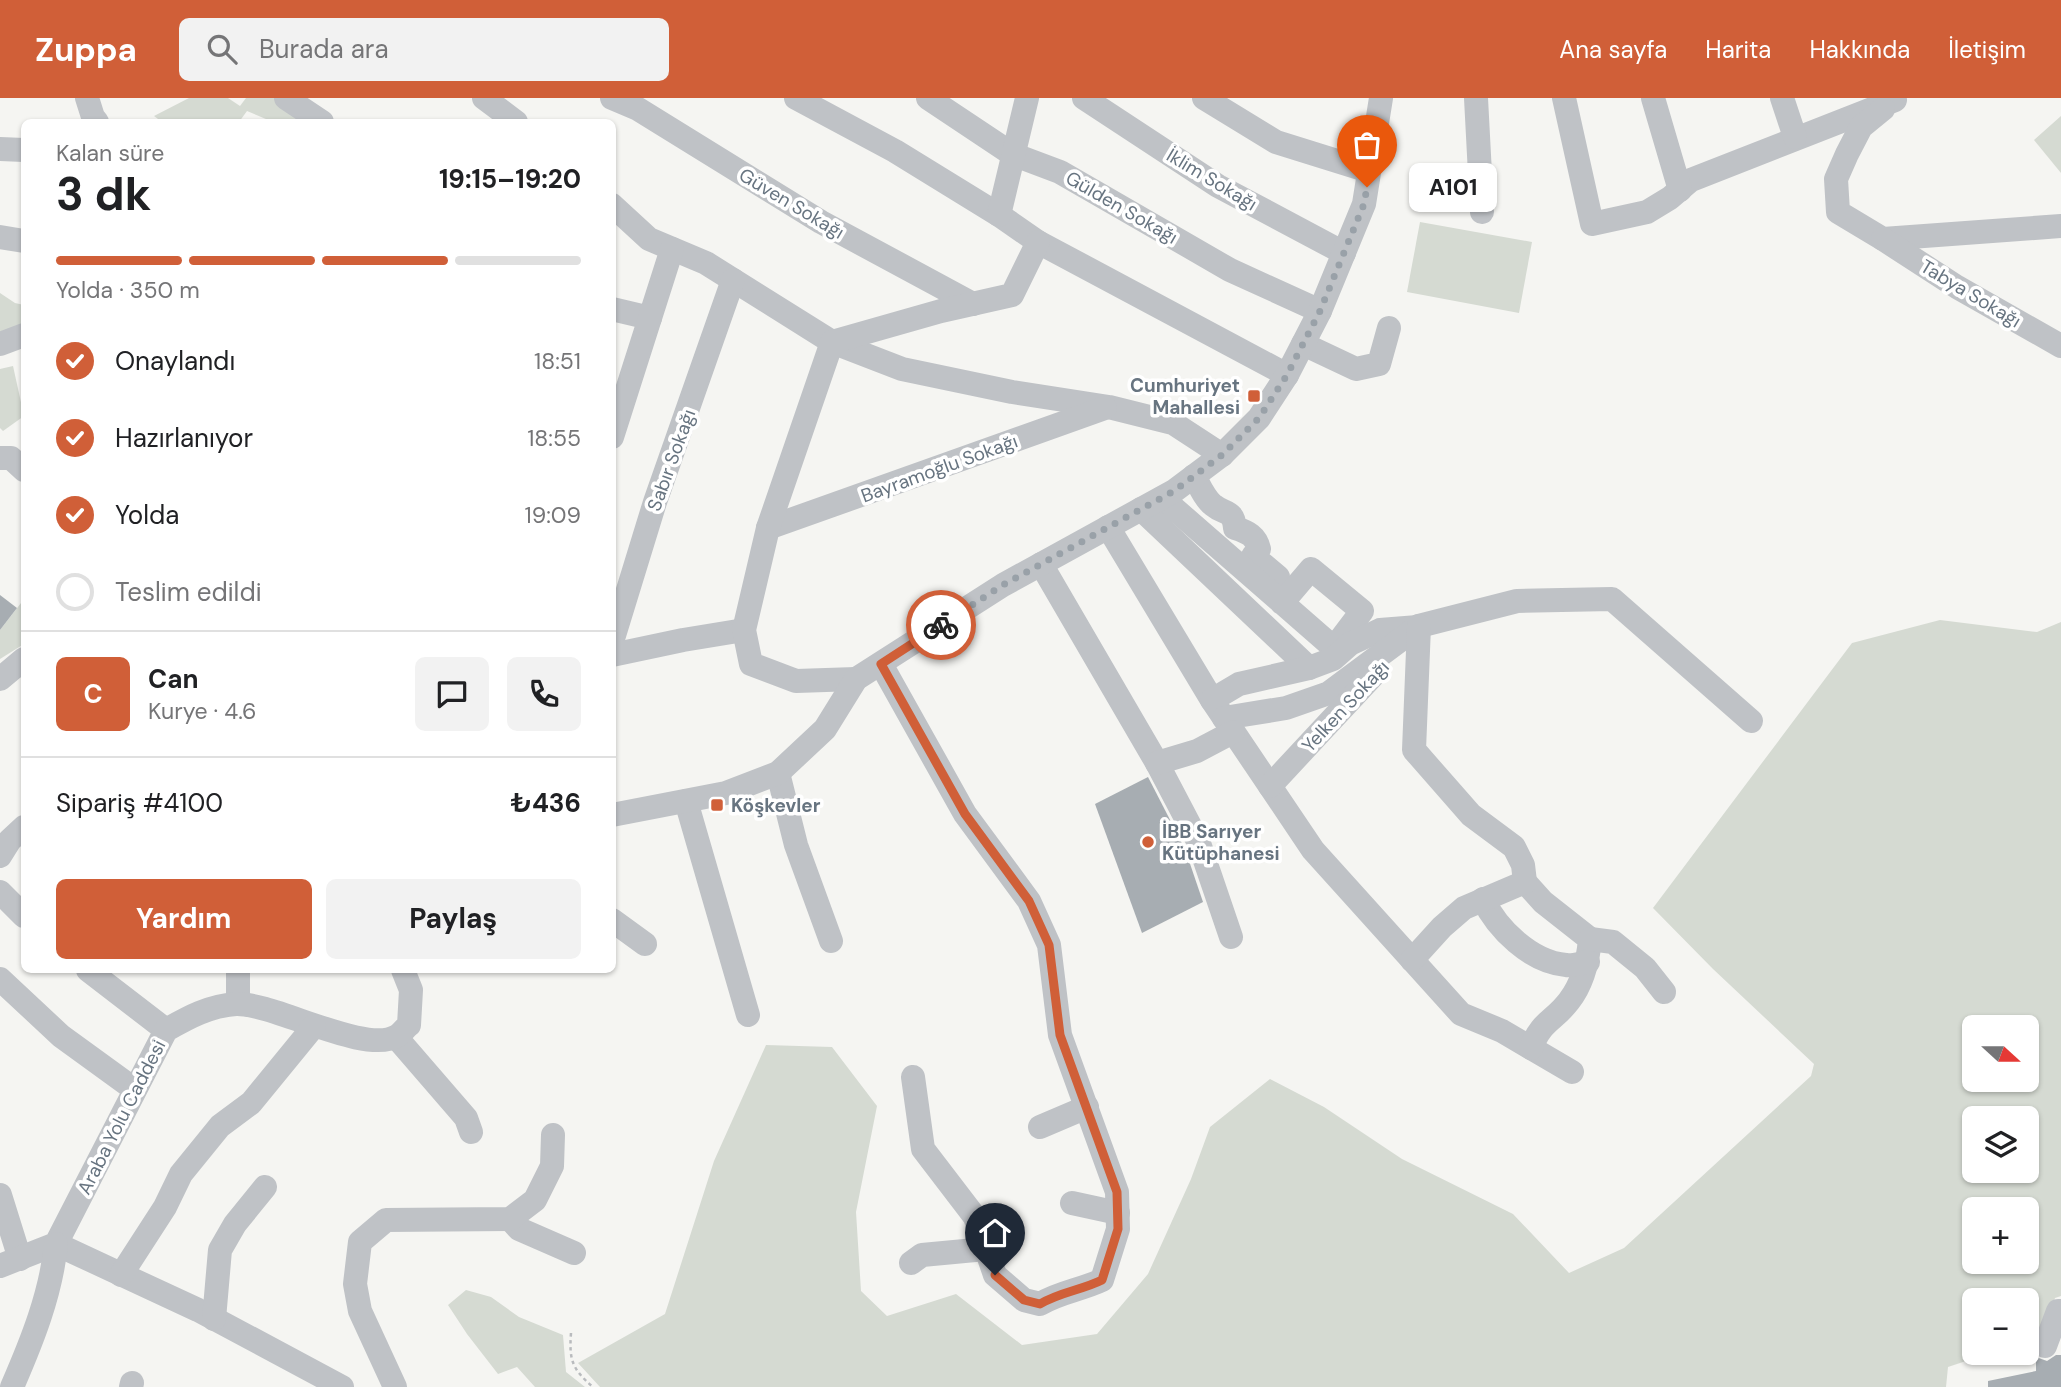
<!DOCTYPE html>
<html lang="tr">
<meta charset="utf-8">
<style>
body{margin:0;font-family:"DM Sans",sans-serif;background:#f2f2f2;color:#202124;height:100vh;display:flex;flex-direction:column;font-size:26px;white-space:nowrap}
*{box-sizing:border-box;margin:0}
p{font-size:23px;color:#757577}
.icon{flex:none;width:38px;height:38px;fill:none;stroke:currentColor;stroke-width:2;stroke-linecap:round;stroke-linejoin:round}
.map{position:relative;flex:1;overflow:hidden}
.side{position:absolute;left:21px;top:21px;width:595px;height:854px;display:flex;flex-direction:column;background:#fff;border-radius:10px;box-shadow:0 2px 5px #0004}
.side>*{flex:none}
.needle{width:46px;rotate:111deg}
.fabs{position:absolute;left:1962px;top:917px;display:grid;gap:14px}
.fabs a{display:grid;place-items:center;width:77px;height:77px;border-radius:10px;background:#fff;box-shadow:0 2px 5px #0004;font-size:35px}
.pin{position:absolute;display:grid;place-items:center;width:60px;height:60px;color:#fff;margin:-72px -30px;border-radius:50% 50% 50% 0;rotate:-45deg;box-shadow:0 0 7px #0007}
.pin .icon{rotate:45deg}
.courier{position:absolute;display:grid;place-items:center;width:70px;height:70px;margin:-35px;border:5px solid #d05f38;border-radius:50%;background:#fff;color:#222;box-shadow:0 2px 9px #0007}
.bubble{position:absolute;height:49px;border-radius:10px;background:#fff;box-shadow:0 2px 5px #0004;font-size:23px;font-weight:700;line-height:49px;text-align:center}
.headline em{font-style:normal;font-weight:700}
.headline div{display:flex;flex-direction:column-reverse}
.headline{display:flex;align-items:center;justify-content:space-between;height:119px;padding:0 35px}
h1{font-size:46px;font-weight:700;line-height:52px}
.bar{display:grid;grid-template-columns:repeat(4,1fr);gap:10px 7px;align-content:center;height:84px;padding:0 35px}
.bar i{height:9px;border-radius:5px;background:#e0e0e0}
.bar .active{background:#d05f38}
.bar p{grid-column:span 4}
.line{display:flex;align-items:center;gap:18px;padding:0 35px;border-top:2px solid #e0e0e0}
.line div{flex:1}
.round{display:grid;place-items:center;flex:none;width:74px;height:74px;border-radius:10px;background:#f2f2f2}
ol{padding:0 35px;list-style:none}
li{display:flex;align-items:center;gap:21px;height:77px}
li p{margin-inline-start:auto}
li .icon{padding:7px;border-radius:50%;background:#d05f38;color:#fff;stroke-width:4}
li:last-child{color:#757577}
li i{width:38px;height:38px;border:4px solid #e0e0e0;border-radius:50%}
.action{display:flex;gap:14px;margin-top:auto;padding:14px 35px}
.action a{flex:1;height:80px;border-radius:10px;background:#d05f38;color:#fff;font-size:28px;font-weight:700;line-height:80px;text-align:center}
.action a+a{background:#f2f2f2;color:#202124}
header{display:flex;align-items:center;gap:42px;box-sizing:border-box;height:98px;padding:0 35px;background:#d05f38;color:#fff}
header strong{font-size:33px}
nav{display:flex;gap:38px;margin-inline-start:auto;font-size:24px}
.search{width:490px;height:63px;background:#f2f2f2;display:flex;align-items:center;gap:18px;box-sizing:border-box;padding:0 24px;border-radius:10px;color:#757577;font-size:26px}
.map>svg:first-child{display:block}
.green{fill:#d5dad2;fill-rule:evenodd}
.building{fill:#a7adb2}
.lines{fill:none;stroke-linecap:round;stroke-linejoin:round}
.path{stroke:#b9bbbe;stroke-width:2.5;stroke-dasharray:3.5 3.5;stroke-linecap:butt}
.minor{stroke:#bfc2c6;stroke-width:24}
.done{stroke:#99a1a8;stroke-width:7;stroke-dasharray:0 12.6}
.route{stroke:#d05f38;stroke-width:9}
.poi-dot{fill:#d05f38;stroke:#fff;stroke-width:2.5}
.labels{text-anchor:middle;stroke-width:7;stroke-linejoin:round;paint-order:stroke}
.street-label{font-size:19px;fill:#677480;stroke:#fff}
.poi-label{font-size:19px;font-weight:bold;fill:#677480;stroke:#fff;text-anchor:start}
</style>
<header>
<strong>Zuppa</strong>
<div class="search"><svg class="icon" aria-label="search" viewBox="0 0 24 24"><circle cx="10" cy="10" r="6"/><path d="M15 15l6 6"/></svg>Burada ara</div>
<nav><a>Ana sayfa</a><a>Harita</a><a>Hakkında</a><a>İletişim</a></nav>
</header>
<div class="map">
<svg width="2061" height="1289" viewBox="0 0 2061 1289">
<rect width="100%" height="100%" fill="#f5f5f2"/>
<g class="green">
<polygon points="189,0 228,0 240,8 246,0 278,0 309,24 273,24 247,13 239,24 162,24 154,18"/>
<polygon points="2061,18 2061,75 2034,42"/>
<polygon points="1420,124 1532,144 1519,215 1407,194"/>
<polygon points="0,195 15,205 24,207 24,250 18,228 0,234"/>
<polygon points="13,268 24,318 3,333 0,330 0,271"/>
<polygon points="21,505 24,508 24,546 0,561 0,532"/>
<path d="M1940 522 2037 534 2061 524V1198L2055 1200 2041 1237 2027 1242 2026 1202H1974V1255H1990L1948 1269 1946 1289H600L578 1265 665 1216 714 1063 766 947 832 949 877 1008 856 1114 861 1193 887 1218 956 1196 1022 1247 1097 1236 1148 1176 1191 1081 1210 1029 1270 981 1324 1009 1402 1061 1513 1116 1569 1175 1624 1150 1811 978 1814 966 1713 871 1653 810 1852 545ZM1974 929H2026V982H1974ZM1974 1020H2026V1073H1974ZM1974 1111H2026V1164H1974Z"/>
<polygon points="466,1192 491,1199 519,1219 563,1237 566,1274 585,1289 535,1289 517,1269 498,1276 467,1236 448,1207"/>
</g>
<g class="building">
<polygon points="0,497 17,510 0,532"/>
<polygon points="1148,679 1185,751 1203,804 1142,835 1095,706"/>
<polygon points="2056,1257 2061,1257 2061,1289 1988,1289 1988,1283 2036,1273 2036,1259 2047,1263"/>
</g>
<g class="lines">
<path class="path" d="M571 1235C569 1262 572 1271 593 1289"/>
<g class="minor">
<polyline points="87,0 93,19 97,24"/>
<polyline points="286,0 322,24"/>
<polyline points="484,0 516,24"/>
<polyline points="612,0 638,11 821,124 973,206"/>
<polyline points="796,0 895,53 999,117 1038,144 1287,277"/>
<polyline points="928,0 1012,56 1060,74 1230,172 1320,213"/>
<polyline points="1084,0 1218,88 1344,155"/>
<polyline points="1204,0 1276,44 1369,73"/>
<polyline points="1476,0 1482,114"/>
<polyline points="1564,0 1592,126 1647,114 1670,100 1691,82 1895,2"/>
<polyline points="1653,0 1680,92"/>
<polyline points="1782,0 1795,39"/>
<polyline points="1883,11 1861,29 1847,56 1836,81 1838,114 1883,141 2061,128"/>
<polyline points="0,51 24,52"/>
<polyline points="612,107 649,141 706,165 832,244 902,271 1012,294 1109,309 1173,325 1222,357"/>
<polyline points="999,117 1027,0"/>
<polyline points="0,139 24,143"/>
<polyline points="1883,141 1957,189 2061,248"/>
<polyline points="612,211 650,220"/>
<polyline points="0,246 24,237"/>
<polyline points="1303,246 1356,271 1379,266 1389,230"/>
<polyline points="612,339 672,151"/>
<polyline points="0,360 11,360 24,372"/>
<path d="M1194 378C1199 387 1205 401 1213 407 1225 417 1233 411 1235 430 1248 434 1256 438 1259 451L1253 458 1278 479"/>
<polyline points="1162,400 1334,550 1362,513 1311,471 1282,505"/>
<polyline points="1141,411 1309,570"/>
<polyline points="1108,429 1212,602 1313,752 1461,916 1502,933 1572,974"/>
<polyline points="768,430 1105,310"/>
<polyline points="1041,466 1157,665 1199,745 1231,839"/>
<polyline points="612,544 655,404 733,182"/>
<polyline points="612,557 683,542 744,532"/>
<path d="M881 566 965 716 1029 803 1049 847 1060 937 1117 1094 1118 1131 1102 1182C1081 1192 1060 1194 1040 1206L1024 1202 995 1177 975 1119 923 1051 913 979"/>
<polyline points="0,581 24,561"/>
<polyline points="856,581 796,583 751,566 744,532 768,430 832,244 941,213 1012,197 1038,144"/>
<polyline points="1212,602 1239,586 1309,570 1333,561 1350,546 1380,532 1418,529"/>
<polyline points="1224,620 1286,610 1329,595 1419,528 1517,503 1612,501 1751,623"/>
<polyline points="1157,665 1197,653 1233,634"/>
<polyline points="778,675 796,747 831,843"/>
<polyline points="1270,688 1378,572"/>
<polyline points="686,703 748,917"/>
<polyline points="612,717 726,695 778,675 825,631 856,581 1003,487 1174,393 1222,357 1259,320 1287,277 1320,213 1364,106 1381,0"/>
<polyline points="0,758 10,742 24,729"/>
<path d="M1525 784 1543 804 1590 841C1588 864 1583 885 1569 903 1553 924 1542 922 1531 950"/>
<polyline points="0,794 24,818"/>
<path d="M1483 801C1497 831 1531 864 1566 867 1573 868 1581 865 1588 864"/>
<polyline points="612,822 645,846"/>
<polyline points="1590,841 1613,844 1645,870 1664,894"/>
<polyline points="1412,862 1442,829 1464,810 1525,784 1523,767 1514,749 1471,717 1414,652 1419,528"/>
<polyline points="88,872 166,932"/>
<polyline points="238,872 238,906"/>
<polyline points="0,881 61,938 134,991"/>
<polyline points="396,939 466,1020 471,1034"/>
<polyline points="1040,1029 1087,1009"/>
<polyline points="0,1097 20,1161"/>
<polyline points="1072,1105 1118,1115"/>
<polyline points="510,1121 519,1131 574,1155"/>
<polyline points="56,1146 198,1212 342,1289"/>
<polyline points="911,1165 922,1157 986,1151"/>
<path d="M0 1168 56 1146 166 932C189 919 209 908 236 906 274 905 365 957 397 938 401 936 405 930 409 927L411 892 403 872"/>
<polyline points="121,1177 165,1109 181,1076 220,1028 251,1005 314,928"/>
<polyline points="214,1221 220,1152 235,1126 265,1089"/>
<polyline points="2045,1248 2058,1213 2061,1213"/>
<path d="M12 1289C32 1243 51 1196 56 1146"/>
<polyline points="131,1289 132,1285"/>
<polyline points="395,1289 360,1213 355,1186 360,1144 386,1122 510,1121 535,1102 552,1068 553,1037"/>
</g>
</g>
<g class="lines">
<polyline class="done" points="941,527 1003,487 1174,393 1222,357 1259,320 1287,277 1320,213 1364,106 1367,89"/>
<path class="route" d="M941 527 881 566 965 716 1029 803 1049 847 1060 937 1117 1094 1118 1131 1102 1182C1082 1192 1060 1194 1040 1206L1024 1202 995 1177"/>
</g>
<g class="poi-dot">
<rect x="1247" y="291" width="14" height="14" rx="3.5"/>
<rect x="710" y="700" width="14" height="14" rx="3.5"/>
<circle cx="1148" cy="744" r="7"/>
</g>
<g class="labels">
<g class="street-label">
<text transform="translate(1212 81) rotate(31)" y="7">İklim Sokağı</text>
<text transform="translate(792 105) rotate(31)" y="7">Güven Sokağı</text>
<text transform="translate(1122 109) rotate(30)" y="7">Gülden Sokağı</text>
<text transform="translate(1971 195) rotate(31)" y="7">Tabya Sokağı</text>
<text transform="translate(671 362) rotate(-70)" y="7">Sabır Sokağı</text>
<text transform="translate(939 370) rotate(-20)" y="7">Bayramoğlu Sokağı</text>
<text transform="translate(1345 608) rotate(-47)" y="7">Yelken Sokağı</text>
<text transform="translate(121 1019) rotate(-63)" y="7">Araba Yolu Caddesi</text>
</g>
<g class="poi-label">
<text x="1240" y="294" text-anchor="end">Cumhuriyet<tspan x="1240" dy="22">Mahallesi</tspan></text>
<text x="731" y="714">Köşkevler</text>
<text x="1162" y="740">İBB Sarıyer<tspan x="1162" dy="22">Kütüphanesi</tspan></text>
</g>
</g>
</svg>
<div class="fabs">
<a><svg class="needle" viewBox="-14 -14 28 28"><path d="M0-13l5 13h-10z" fill="#e53935"/><path d="M0 13l5-13h-10z" fill="#757577"/></svg></a>
<a><svg class="icon" aria-label="layers" viewBox="0 0 24 24"><path d="M12 4l9 5-9 5-9-5zM3 14l9 5 9-5"/></svg></a>
<a>+</a>
<a>−</a>
</div>
<div class="pin" style="left:1367px;top:89px;background:#ea580c"><svg class="icon" aria-label="bag" viewBox="0 0 24 24"><path d="M5 8h14l-1 12H6zM9 8a3 3 0 0 1 6 0"/></svg></div>
<div class="pin" style="left:995px;top:1177px;background:#1f2937"><svg class="icon" aria-label="home" viewBox="0 0 24 24"><path d="M3 11l9-7 9 7M6 9v11h12V9"/></svg></div>
<div class="courier" style="left:941px;top:527px"><svg class="icon" aria-label="bike" viewBox="0 0 24 24"><circle cx="6" cy="16" r="4"/><circle cx="18" cy="16" r="4"/><path d="M6 16l4-8h5l3 8M10 8l3 8H6M13 5h3"/></svg></div>
<div class="bubble" style="left:1409px;top:65px;width:88px">A101</div>
<section class="side">
<div class="headline"><div><h1>3 dk</h1><p>Kalan süre</p></div><em>19:15–19:20</em></div>
<div class="bar"><i class="active"></i><i class="active"></i><i class="active"></i><i></i><p>Yolda · 350 m</p></div>
<ol>
<li><svg class="icon" aria-label="check" viewBox="0 0 24 24"><path d="M5 12l5 5 9-10"/></svg>Onaylandı<p>18:51</p></li>
<li><svg class="icon" aria-label="check" viewBox="0 0 24 24"><path d="M5 12l5 5 9-10"/></svg>Hazırlanıyor<p>18:55</p></li>
<li><svg class="icon" aria-label="check" viewBox="0 0 24 24"><path d="M5 12l5 5 9-10"/></svg>Yolda<p>19:09</p></li>
<li><i></i>Teslim edildi</li>
</ol>
<div class="line" style="height:126px"><b class="round" style="background:#d05f38;color:#fff">C</b><div><b>Can</b><p>Kurye · 4.6</p></div><a class="round"><svg class="icon" aria-label="chat" viewBox="0 0 24 24"><path d="M4 5h16v11H9l-5 4z"/></svg></a><a class="round"><svg class="icon" aria-label="phone" viewBox="0 0 24 24"><path d="M5 4h4l2 5-3 2q2 4 5 5l2-3 5 2v4C11 20 4 13 5 4z"/></svg></a></div>
<div class="line" style="height:91px"><div>Sipariş #4100</div><b>₺436</b></div>
<div class="action"><a>Yardım</a><a>Paylaş</a></div>
</section>
</div>
